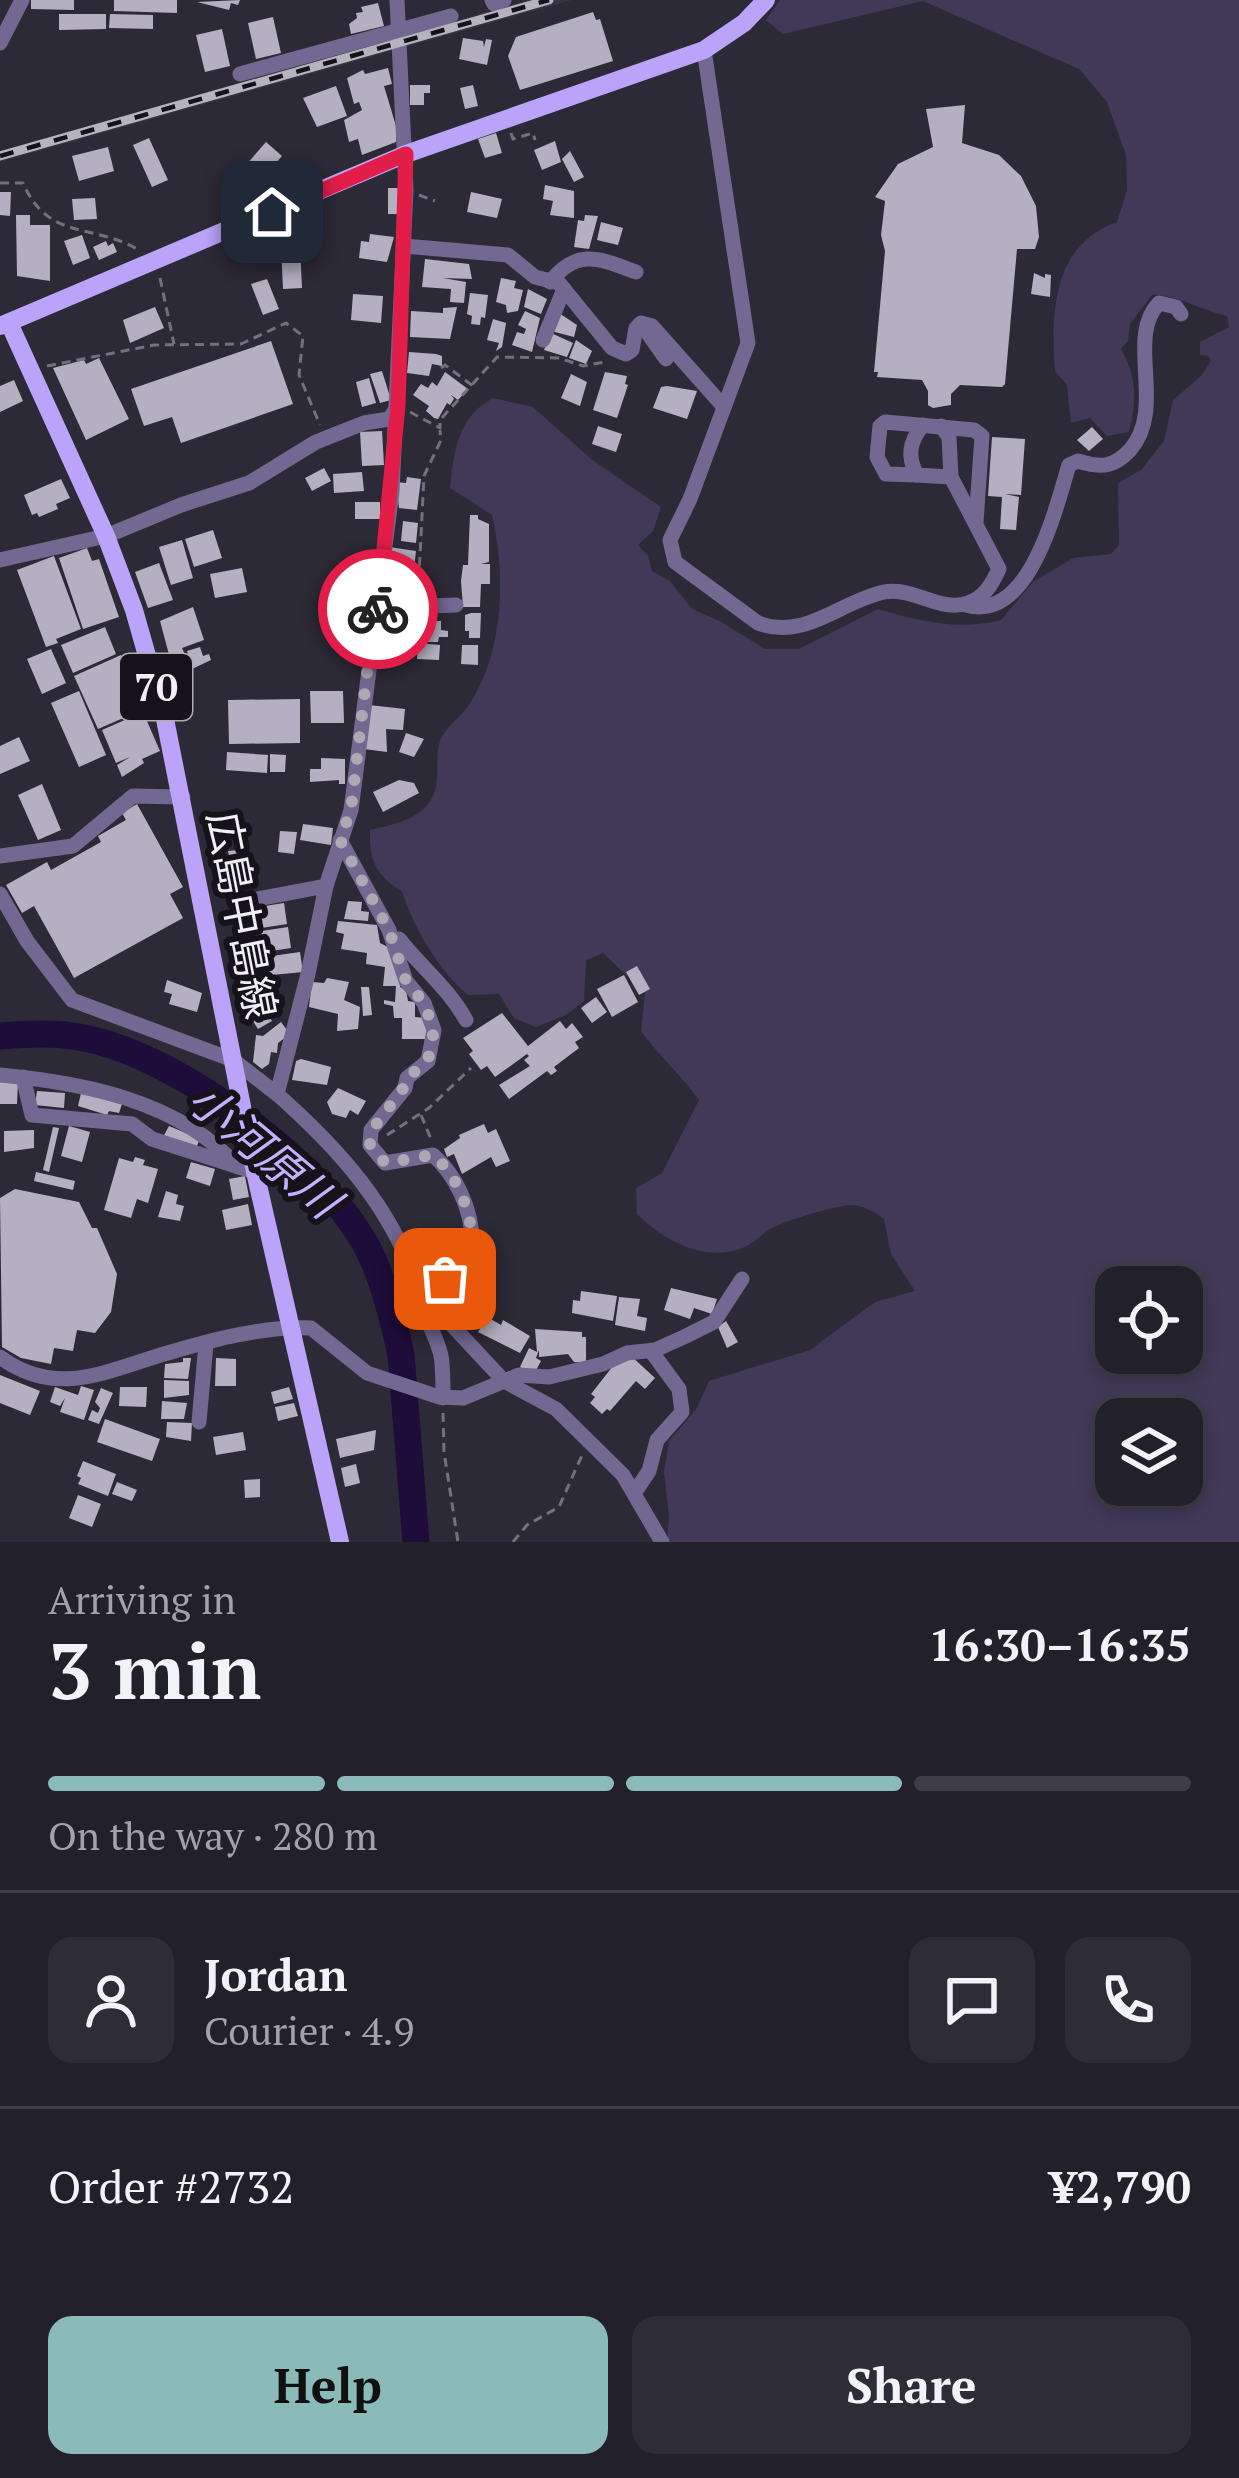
<!DOCTYPE html>
<meta charset="utf-8">
<style>
body{margin:0;font-family:"PT Serif","Noto Sans JP",serif;background:#2e2d35;color:#f1f3f6;height:100vh;display:flex;flex-direction:column;font-size:45px;white-space:nowrap}
*{box-sizing:border-box;margin:0}
p{font-size:39px;color:#a2a3a8}
.icon{flex:none;width:66px;height:66px;fill:none;stroke:currentColor;stroke-width:2;stroke-linecap:round;stroke-linejoin:round}
.map{position:relative;height:1542px;overflow:hidden}
.drawer{display:flex;flex-direction:column;background:#222029;flex:1}
.drawer>*{flex:none}
.fabs{position:absolute;left:1095px;top:1266px;display:grid;gap:24px}
.fabs a{display:grid;place-items:center;width:108px;height:108px;border-radius:24px;background:#222029;box-shadow:0 6px 18px #0003,0 0 0 3px #3f3e46;font-size:60px}
.pin{position:absolute;display:grid;place-items:center;width:102px;height:102px;color:#fff;margin:-51px;border-radius:24px;box-shadow:0 6px 18px #0006}
.courier{position:absolute;display:grid;place-items:center;width:120px;height:120px;margin:-60px;border:9px solid #e11d48;border-radius:50%;background:#fff;color:#222;box-shadow:0 3px 15px #0007}
.overview em{font-style:normal;font-weight:700}
.overview div{display:flex;flex-direction:column-reverse}
.overview{display:flex;align-items:center;justify-content:space-between;height:204px;padding:0 48px}
h1{font-size:78px;font-weight:700;line-height:90px}
.bar{display:grid;grid-template-columns:repeat(4,1fr);gap:18px 12px;align-content:center;height:144px;padding:0 48px}
.bar i{height:15px;border-radius:9px;background:#3f3e46}
.bar .active{background:#8bbbb9}
.bar p{grid-column:span 4}
.line{display:flex;align-items:center;gap:30px;padding:0 48px;border-top:3px solid #3f3e46}
.line div{flex:1}
.round{display:grid;place-items:center;flex:none;width:126px;height:126px;border-radius:24px;background:#2e2d35}
.action{display:flex;gap:24px;margin-top:auto;padding:24px 48px}
.action a{flex:1;height:138px;border-radius:24px;background:#8bbbb9;color:#111;font-size:48px;font-weight:700;line-height:138px;text-align:center}
.action a+a{background:#2e2d35;color:#f1f3f6}
.map>svg:first-child{display:block}
.built{fill:#373246}
.green{fill:#413957;fill-rule:evenodd}
.lines{fill:none;stroke-linecap:round;stroke-linejoin:round}
.river{stroke:#1e0c3a;stroke-width:27}
.building{fill:#b4b0c1}
.path{stroke:#74717c;stroke-width:3;stroke-dasharray:9 6;stroke-linecap:butt}
.minor{stroke:#736892;stroke-width:15}
.major{stroke:#bba3f9;stroke-width:18}
.rail-casing{stroke:#b5b3bd;stroke-width:9}
.rail{stroke:#151319;stroke-width:4.5;stroke-dasharray:14;stroke-linecap:butt}
.done{stroke:#aca9b4;stroke-width:12;stroke-dasharray:0 21.6}
.route{stroke:#e11d48;stroke-width:15}
.labels{text-anchor:middle;stroke-width:12;stroke-linejoin:round;paint-order:stroke}
.shield{fill:#151319;stroke:#aeacb4;stroke-width:3}
.shield-label{font-size:39px;font-weight:bold;fill:#f0eef7}
.street-label{font-size:42px;fill:#f0eef7;stroke:#151319}
.water-label{font-size:45px;font-style:italic;fill:#c5afff;stroke:#151319}
</style>
<div class="map">
<svg width="1239" height="1542" viewBox="0 0 1239 1542">
<rect width="100%" height="100%" fill="#2d2a37"/>
<polygon class="built" points="527,0 572,0 0,162 0,151"/>
<path class="green" d="M780 0H1239V1542H667L669 1516 664 1472 669 1441 697 1408 709 1381 810 1350 875 1302 915 1291 891 1254 884 1219C874 1212 863 1205 851 1205 833 1206 784 1221 770 1229 762 1234 755 1242 747 1246 708 1265 664 1241 637 1214L636 1188 662 1173 699 1100C681 1075 659 1056 641 1031L645 993 603 953 586 960 584 1001 566 1015 536 1027 514 1018 499 994 468 995C438 969 414 929 402 891 376 875 369 861 370 830 396 824 429 818 436 787 439 772 435 756 440 741 445 727 461 717 469 705 504 651 506 576 492 515L450 488C454 450 458 417 493 398L533 407 591 459 661 507 653 531 638 545 648 556 652 571 670 581 692 609 720 621 765 649H799L878 609C919 621 959 631 1001 620L1034 581 1073 558 1111 554 1119 545 1118 483 1141 470 1164 441 1173 400 1201 376 1211 361 1209 356 1200 355V342L1229 327 1227 316C1204 311 1170 293 1152 295L1130 324 1128 341 1121 349C1137 377 1137 401 1129 432L1107 436 1090 418 1071 423 1067 385 1055 371C1051 313 1052 245 1117 222L1127 190 1126 155 1107 102 1079 69 923 1 783 34 766 20ZM1116 1287H1182V1353H1116ZM1116 1419H1182V1485H1116Z"/>
<g class="lines">
<path class="river" d="M0 1036C27 1034 57 1032 84 1038 178 1056 324 1164 368 1249 382 1275 395 1325 401 1355L416 1542"/>
</g>
<g class="building">
<polygon points="31,0 74,0 74,10 31,9"/>
<polygon points="114,0 177,0 177,13 114,11"/>
<polygon points="240,0 238,5 231,3 229,10 197,2"/>
<polygon points="378,3 384,26 351,34 349,24 357,18 356,13 363,12 361,7"/>
<polygon points="593,12 596,20 600,19 613,61 520,90 508,56 516,37"/>
<polygon points="59,14 106,14 106,29 59,30"/>
<polygon points="110,14 153,15 153,29 109,28"/>
<polygon points="273,17 281,53 256,59 248,23"/>
<polygon points="222,29 230,66 205,72 196,35"/>
<polygon points="463,38 483,41 484,47 486,39 492,40 487,65 459,59"/>
<polygon points="388,68 392,84 384,86 396,126 396,142 362,155 358,139 349,142 344,120 362,110 359,102 354,104 347,78 363,70 365,74"/>
<polygon points="410,85 430,85 430,93 424,93 424,105 410,105"/>
<polygon points="473,85 478,106 465,109 460,88"/>
<polygon points="336,86 347,116 317,127 303,98"/>
<polygon points="965,105 962,143 999,155 1021,176 1036,206 1039,237 1035,249 1017,249 1005,384 1002,387 960,385 951,394 951,405 933,408 928,405 928,391 922,380 877,377 878,372 874,372 885,251 881,235 885,201 875,197 898,164 933,147 926,109"/>
<polygon points="496,133 502,153 485,158 478,139"/>
<polygon points="149,138 168,180 152,187 133,145"/>
<polygon points="555,141 561,162 542,170 534,150"/>
<polygon points="266,142 282,156 254,188 238,174"/>
<polygon points="108,147 114,171 79,181 72,156"/>
<polygon points="570,151 584,177 574,182 562,159"/>
<polygon points="545,185 574,191 574,218 550,215 553,201 543,199"/>
<polygon points="388,188 400,188 401,214 388,214"/>
<polygon points="0,192 11,192 10,216 0,215"/>
<polygon points="471,192 502,199 497,218 467,212"/>
<polygon points="95,198 97,219 74,220 72,199"/>
<polygon points="16,215 30,215 30,225 50,225 50,281 17,276"/>
<polygon points="585,215 598,216 589,249 574,247 578,220 584,221"/>
<polygon points="601,222 623,228 618,245 597,240"/>
<polygon points="370,234 394,237 387,262 359,258 361,241 369,242"/>
<polygon points="82,235 90,258 73,265 64,241"/>
<polygon points="106,241 108,246 113,243 117,252 99,260 93,247"/>
<polygon points="300,244 302,288 283,289 281,245"/>
<polygon points="425,259 469,264 472,279 443,278 466,282 464,303 450,302 451,289 422,287"/>
<polygon points="1034,273 1045,278 1045,274 1051,275 1050,297 1031,294"/>
<polygon points="501,278 516,281 514,288 523,290 518,311 507,313 506,305 496,302"/>
<polygon points="267,279 279,309 263,315 251,284"/>
<polygon points="528,289 547,299 541,314 524,307"/>
<polygon points="470,293 488,295 485,318 481,317 480,325 471,324 472,316 467,314"/>
<polygon points="353,294 383,296 381,323 351,320"/>
<polygon points="155,307 164,328 130,343 123,320"/>
<polygon points="457,307 450,339 410,337 411,311 443,313 443,308"/>
<polygon points="525,311 540,318 532,352 512,345 517,332 524,334 526,329 518,325"/>
<polygon points="559,313 577,325 574,337 551,331"/>
<polygon points="493,319 506,323 502,347 496,351 499,343 487,340"/>
<polygon points="551,333 573,343 567,357 544,350"/>
<polygon points="576,340 592,351 586,364 569,358"/>
<polygon points="271,341 293,404 181,443 172,417 144,426 131,389"/>
<polygon points="409,352 436,354 442,356 442,366 432,364 429,376 407,373"/>
<polygon points="99,358 129,419 86,440 53,368 84,360 86,364"/>
<polygon points="382,371 391,400 380,403 370,374"/>
<polygon points="445,372 468,389 458,400 451,395 454,399 450,405 447,403 438,419 434,418 426,411 429,406 413,395 421,384 428,388 432,382 437,386"/>
<polygon points="605,372 627,376 625,384 628,385 617,418 593,410"/>
<polygon points="571,374 587,382 580,406 561,398"/>
<polygon points="369,378 376,403 362,407 356,382"/>
<polygon points="14,380 23,401 0,412 0,386"/>
<polygon points="667,386 697,391 687,419 653,408 661,387"/>
<polygon points="598,426 622,434 616,452 592,444"/>
<polygon points="1092,427 1103,439 1089,451 1077,440"/>
<polygon points="382,431 384,465 362,466 360,432"/>
<polygon points="992,437 1025,439 1021,495 1005,494 1019,497 1016,530 1000,529 1002,497 988,496"/>
<polygon points="324,468 331,481 312,491 305,478"/>
<polygon points="362,472 364,491 334,493 333,474"/>
<polygon points="407,477 421,479 417,510 399,508 396,482 406,483"/>
<polygon points="61,479 70,498 56,504 58,509 39,517 37,513 32,515 24,495"/>
<rect x="355" y="502" width="25" height="17"/>
<polygon points="470,515 478,515 478,519 489,524 489,562 481,564 490,564 490,584 481,584 480,607 463,607 461,581 463,565 468,565"/>
<polygon points="403,521 418,523 416,543 401,541"/>
<polygon points="213,530 222,558 194,567 185,539"/>
<polygon points="182,540 193,578 171,585 159,547"/>
<polygon points="389,547 416,551 414,568 387,565"/>
<polygon points="87,548 92,561 99,559 119,617 83,629 59,558"/>
<polygon points="54,556 81,629 56,639 58,643 46,647 17,570"/>
<polygon points="159,563 173,600 148,608 135,572"/>
<polygon points="242,568 247,592 215,598 210,574"/>
<polygon points="193,607 204,640 182,648 186,657 171,662 160,621"/>
<polygon points="471,613 481,613 480,638 469,638 469,631 465,631 465,615"/>
<polygon points="433,621 441,621 441,630 448,631 448,637 439,637 438,642 425,642"/>
<polygon points="105,627 116,654 73,673 61,645"/>
<polygon points="418,643 440,645 439,660 417,659"/>
<polygon points="462,645 478,645 478,665 461,664"/>
<polygon points="200,647 203,656 209,654 211,660 192,669 187,651"/>
<polygon points="51,649 66,683 42,694 27,659"/>
<polygon points="121,655 144,709 98,729 74,676"/>
<polygon points="79,691 106,755 79,767 51,703"/>
<polygon points="310,691 343,691 344,723 311,723"/>
<polygon points="300,699 300,743 229,744 228,700"/>
<polygon points="369,705 405,709 403,730 386,729 387,752 364,749"/>
<polygon points="143,712 160,751 142,759 144,763 122,777 117,765 130,757 116,763 102,730"/>
<polygon points="406,733 424,739 414,757 399,752"/>
<polygon points="19,737 30,761 0,774 0,746"/>
<polygon points="227,752 268,755 267,773 226,770"/>
<polygon points="270,754 286,755 285,772 270,772"/>
<polygon points="321,758 345,759 345,784 339,784 339,780 310,782 310,769 321,769"/>
<polygon points="399,780 414,783 419,793 383,812 373,792"/>
<polygon points="42,784 61,830 38,840 18,795"/>
<polygon points="137,804 183,887 170,894 183,918 74,978 34,906 22,913 6,885 47,862 51,870 101,842 98,836 126,820 122,813"/>
<polygon points="211,818 235,818 235,833 211,837"/>
<polygon points="303,824 333,828 331,845 300,840"/>
<polygon points="280,831 297,832 294,854 278,852"/>
<polygon points="239,850 242,873 223,875 221,861 230,860 228,851"/>
<polygon points="348,901 362,902 361,911 369,912 368,921 344,919"/>
<polygon points="284,903 287,924 255,929 252,908"/>
<polygon points="338,921 377,925 380,943 390,948 401,972 400,987 406,990 408,1001 415,1002 415,1017 427,1018 427,1039 402,1039 402,1018 394,1018 393,1006 384,1004 384,1000 395,1002 396,986 383,986 385,967 366,964 367,953 341,949 344,934 336,932"/>
<polygon points="288,927 291,948 258,953 255,932"/>
<polygon points="300,952 303,972 261,976 258,958"/>
<polygon points="637,966 650,989 639,995 626,972"/>
<polygon points="624,975 638,1002 612,1017 597,989"/>
<polygon points="327,978 349,982 344,1000 360,1007 358,1029 337,1031 338,1014 309,1007 312,982 324,983"/>
<polygon points="167,980 202,993 197,1012 169,1004 172,994 164,992"/>
<polygon points="361,987 369,987 372,1015 363,1016"/>
<polygon points="596,997 607,1012 592,1023 581,1008"/>
<polygon points="263,1007 272,1021 258,1029 249,1015"/>
<polygon points="502,1013 528,1046 560,1021 566,1029 572,1023 583,1037 575,1042 579,1048 554,1067 557,1071 551,1075 547,1071 509,1099 499,1085 530,1066 524,1060 529,1056 527,1054 495,1077 487,1066 481,1070 469,1054 473,1051 463,1038"/>
<polygon points="281,1022 290,1034 278,1043 277,1053 271,1052 269,1064 262,1069 253,1062 256,1035 263,1036"/>
<polygon points="301,1059 331,1067 327,1085 292,1080 296,1061"/>
<polygon points="0,1081 18,1081 17,1104 0,1104"/>
<polygon points="338,1088 366,1101 358,1115 350,1110 346,1118 332,1114 327,1102"/>
<polygon points="37,1091 65,1093 64,1108 35,1105"/>
<polygon points="81,1093 122,1104 119,1113 109,1111 107,1115 78,1106"/>
<polygon points="484,1124 488,1133 496,1129 510,1161 496,1167 491,1157 462,1174 454,1154 447,1157 444,1149 460,1138 459,1135"/>
<polygon points="69,1126 90,1132 82,1162 61,1156"/>
<polygon points="169,1126 200,1139 195,1150 162,1139"/>
<polygon points="53,1127 59,1128 49,1172 43,1170"/>
<polygon points="34,1130 34,1148 4,1152 4,1131"/>
<polygon points="135,1157 145,1160 143,1165 158,1169 148,1203 137,1199 131,1218 104,1210 119,1158 133,1162"/>
<polygon points="191,1162 215,1169 210,1186 186,1178"/>
<polygon points="36,1172 75,1181 73,1190 34,1181"/>
<polygon points="245,1176 249,1197 233,1200 229,1179"/>
<polygon points="15,1189 79,1202 92,1228 97,1228 117,1274 111,1312 95,1333 77,1330 73,1351 54,1348 51,1364 21,1358 2,1347 0,1198"/>
<polygon points="166,1191 178,1195 176,1204 184,1206 180,1221 158,1217"/>
<polygon points="248,1204 252,1225 226,1230 222,1210"/>
<polygon points="671,1288 717,1299 712,1314 694,1308 690,1319 664,1310"/>
<polygon points="581,1291 617,1296 613,1321 572,1313 573,1300 580,1301"/>
<polygon points="619,1297 640,1299 637,1316 647,1318 645,1331 615,1325"/>
<polygon points="487,1317 501,1325 503,1320 530,1336 520,1353 478,1332"/>
<polygon points="726,1321 738,1342 727,1348 718,1327"/>
<polygon points="535,1329 582,1332 582,1337 586,1337 586,1363 574,1362 568,1354 539,1357 539,1350 536,1358 541,1361 534,1374 520,1367 529,1348 537,1352"/>
<polygon points="629,1354 655,1378 645,1389 636,1381 610,1411 607,1409 602,1414 590,1403 595,1397 591,1394 620,1357"/>
<polygon points="183,1358 191,1358 188,1379 164,1378 165,1364 183,1362"/>
<polygon points="216,1358 236,1359 236,1386 215,1386"/>
<polygon points="0,1375 40,1391 30,1415 0,1403"/>
<polygon points="164,1380 189,1381 189,1395 164,1398"/>
<polygon points="81,1386 94,1390 84,1420 60,1412 65,1398 60,1406 50,1402 55,1387 78,1395"/>
<polygon points="120,1387 147,1387 146,1407 119,1406"/>
<polygon points="289,1387 293,1399 274,1404 271,1392"/>
<polygon points="101,1388 113,1393 99,1424 88,1420 92,1410 98,1413 100,1408 95,1402"/>
<polygon points="162,1401 187,1403 184,1419 161,1419"/>
<polygon points="294,1403 298,1416 278,1421 275,1407"/>
<polygon points="105,1419 160,1439 152,1461 97,1442"/>
<polygon points="167,1422 192,1423 191,1441 166,1437"/>
<polygon points="376,1430 374,1450 340,1458 336,1439"/>
<polygon points="243,1432 246,1450 216,1455 213,1437"/>
<polygon points="83,1461 116,1474 108,1496 78,1484 81,1478 77,1476"/>
<polygon points="356,1464 360,1483 345,1487 341,1468"/>
<polygon points="260,1479 260,1497 245,1498 244,1480"/>
<polygon points="117,1482 137,1490 132,1501 112,1494"/>
<polygon points="78,1495 101,1504 92,1527 69,1518"/>
</g>
<g class="lines">
<g class="path">
<polyline points="511,133 513,139 533,133 535,140"/>
<path d="M0 183H23C48 241 92 223 137 249"/>
<polyline points="419,195 435,201"/>
<polyline points="160,278 174,344"/>
<polyline points="47,366 154,345 241,344 286,323 303,336 299,375 320,425"/>
<polyline points="441,368 445,365 473,386"/>
<polyline points="410,412 440,428 440,420 497,357 559,358 583,366 605,362"/>
<polyline points="418,596 424,476 441,440 440,430"/>
<polyline points="421,1115 431,1139"/>
<polyline points="387,1135 429,1108 471,1068"/>
<polyline points="443,1413 444,1452 458,1542"/>
<polyline points="513,1542 527,1525 559,1507 583,1453"/>
</g>
<g class="minor">
<polyline points="492,0 494,4 504,0"/>
<polyline points="0,43 22,0"/>
<path d="M704 50 748 343 690 499 670 540 675 562 758 623C804 641 841 601 884 592 912 586 940 613 968 603 984 598 992 584 999 569L951 477 949 437 941 426"/>
<polyline points="240,74 451,16"/>
<polyline points="404,246 508,255 535,277 559,283 612,348 626,354 632,350 636,328 641,323 652,326 724,407"/>
<path d="M550 282C578 247 600 259 636 272"/>
<polyline points="649,335 666,359"/>
<polyline points="543,340 564,289"/>
<path d="M923 425C909 442 907 457 917 475L951 477"/>
<polyline points="917,475 886,474 877,457 880,426 885,422 974,430 982,436 976,522"/>
<polyline points="0,560 106,536 181,505 249,483 316,442 364,423 389,419 397,408"/>
<path d="M966 605C1030 623 1056 507 1069 465L1078 461C1101 468 1113 468 1130 450 1167 408 1125 338 1159 303L1176 307 1181 314"/>
<polyline points="369,656 395,654 430,606 456,605"/>
<path d="M340 840 389 930 406 981 424 1003 434 1030 428 1061 407 1078 405 1088 371 1130 370 1145 385 1163 433 1155C456 1175 472 1210 472 1241L440 1288 441 1308 448 1321 504 1381 556 1409 623 1475 662 1542"/>
<polyline points="0,856 73,846 133,796 183,797"/>
<polyline points="0,894 27,941 72,1000 233,1060 277,1094 308,974 326,886 351,810 392,492 406,189 397,0"/>
<polyline points="247,901 326,886"/>
<path d="M399 939C421 967 449 989 466 1020"/>
<path d="M0 1075C85 1083 179 1101 238 1167"/>
<polyline points="23,1077 32,1115 132,1124 152,1139 255,1172"/>
<path d="M277 1094C332 1143 380 1194 409 1263 416 1280 418 1300 426 1317 443 1354 443 1355 443 1398"/>
<path d="M0 1357C58 1400 110 1369 171 1352 215 1339 265 1326 311 1328L367 1373 439 1397 463 1398 519 1375 549 1377 603 1364 627 1353 655 1350 684 1337 714 1322 742 1279"/>
<polyline points="199,1422 206,1344"/>
<polyline points="635,1492 649,1471 657,1440 682,1412 679,1389 651,1351"/>
</g>
<g class="major">
<polyline points="9,323 106,536 134,610 165,719 255,1172 340,1542"/>
<polyline points="0,326 406,154 704,50 744,23 766,0"/>
</g>
<g class="rail-casing">
<polyline id="rail" points="0,156 549,0"/>
</g>
<use href="#rail" class="rail"/>
</g>
<g class="lines">
<path class="done" d="M378 609 369 656 351 809 340 840 389 930 406 981 424 1003 434 1030 428 1060 407 1078C401 1103 372 1115 370 1145L385 1163 433 1155C457 1175 471 1210 472 1241L445 1279"/>
<polyline class="route" points="272,212 406,154 398,406 378,609"/>
</g>
<g class="labels">
<rect class="shield" x="120" y="654" width="72" height="66" rx="9"/>
<g class="shield-label">
<text x="156" y="701">70</text>
</g>
<g class="street-label">
<text transform="translate(242 915) rotate(79)" y="15">広島中島線</text>
</g>
<g class="water-label">
<text transform="translate(264 1150) rotate(40)" y="16">小河原川</text>
</g>
</g>
</svg>
<div class="fabs">
<a><svg class="icon" aria-label="locate" viewBox="0 0 24 24"><circle cx="12" cy="12" r="6"/><path d="M12 2v4M12 18v4M2 12h4M18 12h4"/></svg></a>
<a><svg class="icon" aria-label="layers" viewBox="0 0 24 24"><path d="M12 4l9 5-9 5-9-5zM3 14l9 5 9-5"/></svg></a>
</div>
<div class="pin" style="left:445px;top:1279px;background:#ea580c"><svg class="icon" aria-label="bag" viewBox="0 0 24 24"><path d="M5 8h14l-1 12H6zM9 8a3 3 0 0 1 6 0"/></svg></div>
<div class="pin" style="left:272px;top:212px;background:#1f2937"><svg class="icon" aria-label="home" viewBox="0 0 24 24"><path d="M3 11l9-7 9 7M6 9v11h12V9"/></svg></div>
<div class="courier" style="left:378px;top:609px"><svg class="icon" aria-label="bike" viewBox="0 0 24 24"><circle cx="6" cy="16" r="4"/><circle cx="18" cy="16" r="4"/><path d="M6 16l4-8h5l3 8M10 8l3 8H6M13 5h3"/></svg></div>
</div>
<section class="drawer">
<div class="overview"><div><h1>3 min</h1><p>Arriving in</p></div><em>16:30–16:35</em></div>
<div class="bar"><i class="active"></i><i class="active"></i><i class="active"></i><i></i><p>On the way · 280 m</p></div>
<div class="line" style="height:216px"><a class="round"><svg class="icon" aria-label="person" viewBox="0 0 24 24"><circle cx="12" cy="8" r="4"/><path d="M4 21q1-7 8-7t8 7"/></svg></a><div><b>Jordan</b><p>Courier · 4.9</p></div><a class="round"><svg class="icon" aria-label="chat" viewBox="0 0 24 24"><path d="M4 5h16v11H9l-5 4z"/></svg></a><a class="round"><svg class="icon" aria-label="phone" viewBox="0 0 24 24"><path d="M5 4h4l2 5-3 2q2 4 5 5l2-3 5 2v4C11 20 4 13 5 4z"/></svg></a></div>
<div class="line" style="height:156px"><div>Order #2732</div><b>¥2,790</b></div>
<div class="action"><a>Help</a><a>Share</a></div>
</section>
